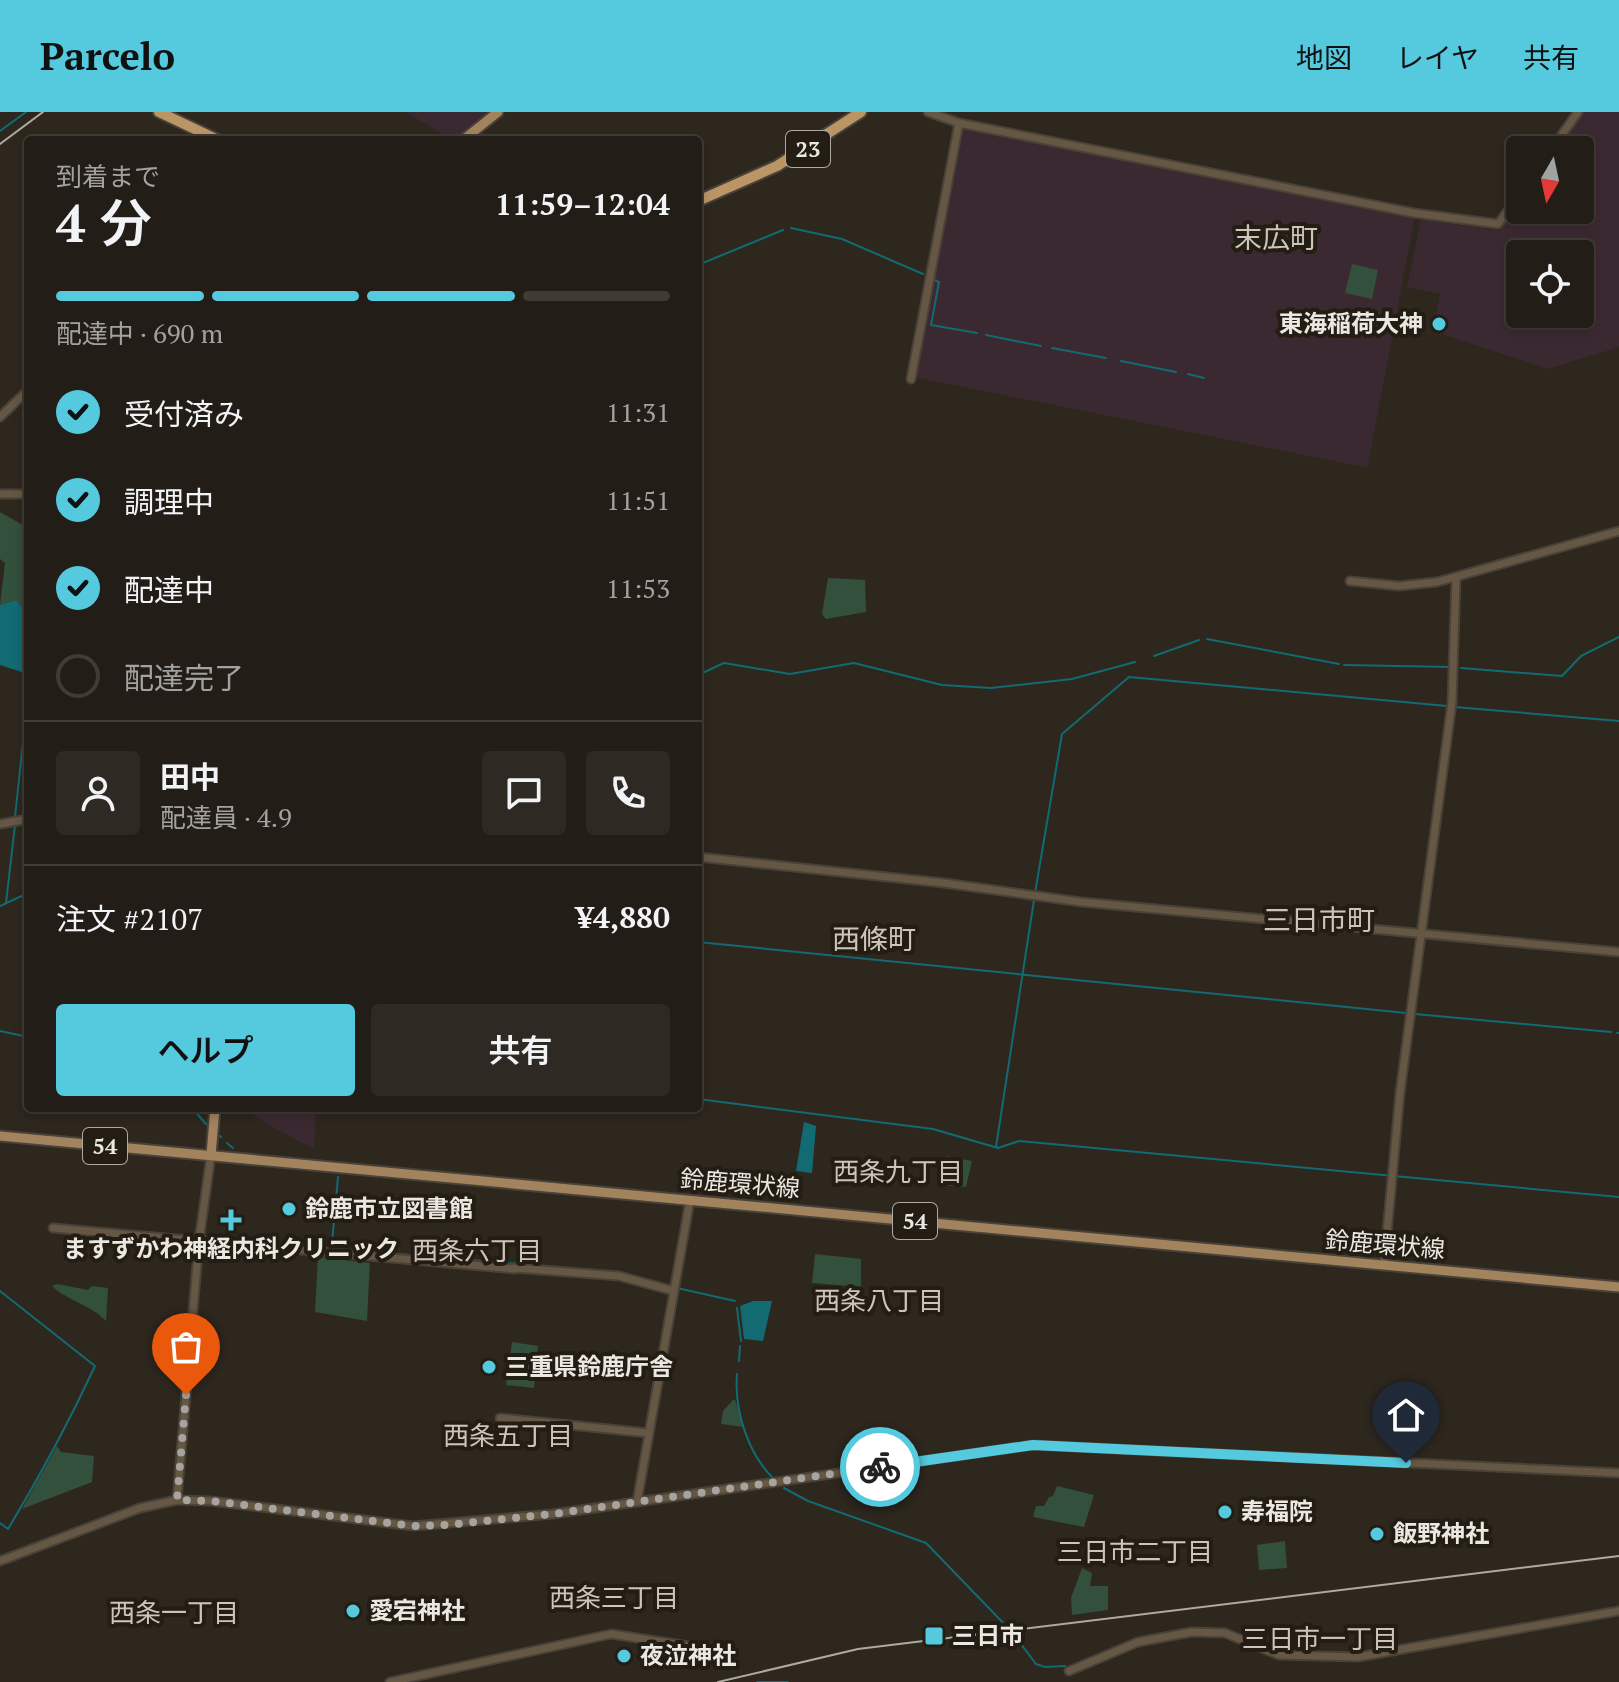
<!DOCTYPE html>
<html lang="ja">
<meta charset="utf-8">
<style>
body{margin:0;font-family:"PT Serif","Noto Sans JP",serif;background:#2e2a23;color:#f1f3f6;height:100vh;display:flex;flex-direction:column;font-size:30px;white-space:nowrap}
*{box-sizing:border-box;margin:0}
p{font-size:26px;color:#a2a2a1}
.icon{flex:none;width:44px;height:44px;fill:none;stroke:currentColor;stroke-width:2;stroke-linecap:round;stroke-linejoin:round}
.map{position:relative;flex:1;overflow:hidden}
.panel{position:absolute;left:24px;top:24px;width:678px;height:976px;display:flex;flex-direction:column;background:#221d16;border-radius:8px;box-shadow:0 4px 12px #0003,0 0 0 2px #3f3b35}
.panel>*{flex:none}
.needle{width:52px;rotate:189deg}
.buttons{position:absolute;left:1506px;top:24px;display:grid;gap:16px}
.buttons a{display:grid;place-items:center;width:88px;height:88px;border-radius:8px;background:#221d16;box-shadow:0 4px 12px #0003,0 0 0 2px #3f3b35;font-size:40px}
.pin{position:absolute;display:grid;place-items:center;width:68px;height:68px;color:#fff;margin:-82px -34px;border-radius:50% 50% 50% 0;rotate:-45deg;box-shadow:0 0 8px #0007}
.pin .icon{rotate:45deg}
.courier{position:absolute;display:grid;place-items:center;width:80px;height:80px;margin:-40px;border:6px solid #55cadf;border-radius:50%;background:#fff;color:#222;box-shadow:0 2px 10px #0007}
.head em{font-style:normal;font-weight:600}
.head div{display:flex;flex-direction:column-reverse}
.head{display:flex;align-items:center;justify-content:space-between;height:136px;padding:0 32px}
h1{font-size:52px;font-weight:600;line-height:60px}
.bar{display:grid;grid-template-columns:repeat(4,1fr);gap:12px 8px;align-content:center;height:96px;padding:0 32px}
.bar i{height:10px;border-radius:6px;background:#3f3b35}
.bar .on{background:#55cadf}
.bar p{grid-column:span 4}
.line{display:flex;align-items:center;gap:20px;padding:0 32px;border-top:2px solid #3f3b35}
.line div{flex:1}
.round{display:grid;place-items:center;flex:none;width:84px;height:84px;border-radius:8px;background:#2e2a23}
ol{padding:0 32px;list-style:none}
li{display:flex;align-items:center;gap:24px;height:88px}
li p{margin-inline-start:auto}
li .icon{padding:8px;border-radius:50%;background:#55cadf;color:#111;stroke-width:4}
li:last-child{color:#a2a2a1}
li i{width:44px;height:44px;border:4px solid #3f3b35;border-radius:50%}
.button{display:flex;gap:16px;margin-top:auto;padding:16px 32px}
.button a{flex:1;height:92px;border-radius:8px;background:#55cadf;color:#111;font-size:32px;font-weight:600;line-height:92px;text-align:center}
.button a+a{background:#2e2a23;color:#f1f3f6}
header{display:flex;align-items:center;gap:48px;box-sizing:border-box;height:112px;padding:0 40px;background:#55cadf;color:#111}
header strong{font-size:38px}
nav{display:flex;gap:44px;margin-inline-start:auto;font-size:28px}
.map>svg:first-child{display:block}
.industrial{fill:#3b2931;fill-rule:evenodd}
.green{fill:#32503b}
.water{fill:#126a73}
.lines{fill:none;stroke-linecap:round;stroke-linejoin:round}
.stream{stroke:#126a73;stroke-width:2}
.minor-casing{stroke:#484239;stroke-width:11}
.major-casing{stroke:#484239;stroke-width:13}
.highway-casing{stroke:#484239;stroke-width:14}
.minor{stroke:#665644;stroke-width:7}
.major{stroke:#a3835d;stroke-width:9}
.highway{stroke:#bc9567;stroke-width:10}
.rail{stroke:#aeaaa3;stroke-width:2}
.done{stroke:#a8a49d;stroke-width:8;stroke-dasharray:0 14.4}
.route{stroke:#55cadf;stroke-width:10}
.poi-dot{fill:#55cadf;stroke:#231d14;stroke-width:3}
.labels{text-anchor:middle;stroke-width:8;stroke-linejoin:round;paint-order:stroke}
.shield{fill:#231d14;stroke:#afaaa4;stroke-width:2}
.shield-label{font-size:22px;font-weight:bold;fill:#ebe7e1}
.poi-label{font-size:24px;font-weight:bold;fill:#ebe7e1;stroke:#231d14;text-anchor:start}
.street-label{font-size:24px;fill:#ebe7e1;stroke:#231d14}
.neighbourhood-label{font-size:26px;fill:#cdc5b9;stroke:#231d14}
.quarter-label{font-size:28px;fill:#cdc5b9;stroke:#231d14}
</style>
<header>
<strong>Parcelo</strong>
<nav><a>地図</a><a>レイヤ</a><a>共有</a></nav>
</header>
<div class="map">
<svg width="1619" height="1570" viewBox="0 0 1619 1570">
<rect width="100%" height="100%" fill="#2d271e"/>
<g class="industrial">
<polygon points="406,0 489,0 455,26 449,26"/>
<path d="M1583 0H1619V235L1548 257 1433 219 1440 182 1407 175 1421 107 1499 119 1520 89V98H1580V38H1557ZM1580 142V202H1520V142Z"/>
<polygon points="963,17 1412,106 1414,109 1368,353 1364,355 918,266 914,262"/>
<polygon points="244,996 316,996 314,1037 265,1011"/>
</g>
<g class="green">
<polygon points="1352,152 1378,158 1372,187 1345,181"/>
<polygon points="0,400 28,416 28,503 16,488 0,493 5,451 0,447"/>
<polygon points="828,466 865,468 866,500 826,507 822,502"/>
<polygon points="946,1044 972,1049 966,1075 942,1073"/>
<polygon points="815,1142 861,1147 861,1175 812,1171"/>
<polygon points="318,1145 370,1151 367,1209 315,1200"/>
<path d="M57 1172 88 1178 92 1174 108 1176 106 1209C91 1193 68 1189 52 1174Z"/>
<polygon points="512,1230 538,1234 534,1276 506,1273"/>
<polygon points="733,1288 735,1288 744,1315 721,1312 723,1299"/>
<polygon points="57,1334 61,1340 94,1344 92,1370 22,1397"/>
<polygon points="1057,1374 1094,1383 1084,1415 1033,1405 1036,1394 1044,1394 1049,1385 1053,1384"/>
<polygon points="1285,1429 1287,1456 1259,1458 1257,1433"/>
<polygon points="1082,1456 1092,1461 1090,1474 1108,1474 1108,1498 1072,1503 1071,1486"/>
</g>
<g class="water">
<polygon points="16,488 28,503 28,562 0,553 0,493"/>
<polygon points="804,1010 816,1014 812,1061 796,1059"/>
<polygon points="753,1189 772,1189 763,1229 744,1227 740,1194"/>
</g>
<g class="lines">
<g class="stream">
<polyline points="0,19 26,0"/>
<polyline points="791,116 842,127 923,162"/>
<polyline points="698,153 783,118"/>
<polyline points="934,168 939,170 931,213 977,221"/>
<polyline points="986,223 1041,234"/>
<polyline points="1052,236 1106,246"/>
<polyline points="1121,249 1176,260"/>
<polyline points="1188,262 1204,266"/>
<polyline points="1207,527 1339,552"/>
<polyline points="1154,544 1199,528"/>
<polyline points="1344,553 1450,555"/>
<polyline points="1461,556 1562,564 1581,544 1619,525"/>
<polyline points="698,563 724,551 790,562 854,551 942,573 991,576 1072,567 1135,550"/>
<polyline points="1454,595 1619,609"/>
<polyline points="15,705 23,630"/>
<polyline points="0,716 28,712"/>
<polyline points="1035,781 1062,622 1129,565 1447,594"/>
<polyline points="6,791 15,713"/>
<polyline points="0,794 28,781"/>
<polyline points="698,830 1406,901"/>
<polyline points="1415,902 1611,920"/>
<polyline points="0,919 28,925"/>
<polyline points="1617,921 1619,921"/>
<polyline points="698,987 933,1017 998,1036 1019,1029 1619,1085"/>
<polyline points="192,996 206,1012"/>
<polyline points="220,1024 221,1025"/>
<polyline points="227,1031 233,1036"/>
<polyline points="996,1035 1034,788"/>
<polyline points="338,1065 332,1131 338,1137 618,1160 671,1174"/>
<polyline points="677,1176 735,1189"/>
<path d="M0 1179 95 1254C69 1310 40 1364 8 1417L0 1411"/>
<polyline points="737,1196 741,1229"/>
<polyline points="739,1249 740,1234"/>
<path d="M737 1262C734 1298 748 1343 775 1368"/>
<polyline points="784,1376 808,1389 926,1431 1012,1520 1036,1552 1045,1555 1065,1554"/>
<polyline points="757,1570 788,1570"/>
</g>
<g class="minor-casing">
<g id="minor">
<polyline points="928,0 959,11 1414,101 1498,112 1520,82"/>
<polyline points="1551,38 1578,0"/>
<polyline points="911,267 959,11"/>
<polyline points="0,305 28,278"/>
<polyline points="0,382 28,382"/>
<polyline points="1350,469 1399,474 1437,470 1619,419"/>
<polyline points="0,712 28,707"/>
<polyline points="698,745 944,771 1081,790 1619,840"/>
<polyline points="53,1116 515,1157"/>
<polyline points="1384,1153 1400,981 1452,590 1456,466"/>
<polyline points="515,1156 619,1164 674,1179"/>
<polyline points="500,1306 648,1321"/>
<polyline points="177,1388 199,1129 211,1043"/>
<polyline points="637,1390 690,1088"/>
<polyline points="0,1449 140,1396 177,1388 211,1389 413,1414 553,1402 1033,1333 1619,1361"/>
<polyline points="1069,1559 1138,1530 1192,1520 1225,1521 1279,1543 1358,1545 1619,1499"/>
<polyline points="390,1570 611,1522 734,1541"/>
</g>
</g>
<g class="major-casing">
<g id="major">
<polyline points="463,28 498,0"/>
<polyline points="0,1024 1619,1175"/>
<polyline points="211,1043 215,996"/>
</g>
</g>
<g class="highway-casing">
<g id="highway">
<polyline points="159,0 218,28"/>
<polyline points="698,89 777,54 861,0"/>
</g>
</g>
<use href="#minor" class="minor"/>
<use href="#major" class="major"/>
<use href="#highway" class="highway"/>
<g class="rail">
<polyline points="0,32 43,0"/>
<polyline points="718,1570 858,1537 1619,1444"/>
</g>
</g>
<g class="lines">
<polyline class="done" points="186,1283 177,1388 211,1389 413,1414 446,1413 553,1402 880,1355"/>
<polyline class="route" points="880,1355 1033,1333 1406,1351"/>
</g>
<g class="poi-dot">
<circle cx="1439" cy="212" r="8"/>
<circle cx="289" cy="1097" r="8"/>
<path d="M227 1096h8v8h8v8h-8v8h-8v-8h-8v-8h8z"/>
<circle cx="489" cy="1255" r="8"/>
<circle cx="1225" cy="1400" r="8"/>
<circle cx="1377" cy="1422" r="8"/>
<circle cx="353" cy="1499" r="8"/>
<rect x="924" y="1514" width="20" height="20" rx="4"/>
<circle cx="624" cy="1544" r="8"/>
</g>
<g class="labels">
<g class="shield">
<rect x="786" y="19" width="44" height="36" rx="6"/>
<rect x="83" y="1016" width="44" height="36" rx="6"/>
<rect x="893" y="1091" width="44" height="36" rx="6"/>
</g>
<g class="shield-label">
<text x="808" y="45">23</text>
<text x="105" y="1042">54</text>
<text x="915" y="1117">54</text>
</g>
<g class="poi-label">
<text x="1423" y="220" text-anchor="end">東海稲荷大神</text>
<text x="305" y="1105">鈴鹿市立図書館</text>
<text x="231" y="1145" text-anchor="middle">ますずかわ神経内科クリニック</text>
<text x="505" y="1263">三重県鈴鹿庁舎</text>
<text x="1241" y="1408">寿福院</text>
<text x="1393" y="1430">飯野神社</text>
<text x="369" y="1507">愛宕神社</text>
<text x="952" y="1532">三日市</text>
<text x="640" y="1552">夜泣神社</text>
</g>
<g class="street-label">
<text transform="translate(740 1072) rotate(5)" y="8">鈴鹿環状線</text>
<text transform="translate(1385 1133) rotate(5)" y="8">鈴鹿環状線</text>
</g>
<g class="neighbourhood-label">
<text x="898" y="1069">西条九丁目</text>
<text x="477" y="1148">西条六丁目</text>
<text x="879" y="1198">西条八丁目</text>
<text x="508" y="1333">西条五丁目</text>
<text x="1135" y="1449">三日市二丁目</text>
<text x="614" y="1495">西条三丁目</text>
<text x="174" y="1510">西条一丁目</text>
<text x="1320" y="1536">三日市一丁目</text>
</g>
<g class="quarter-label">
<text x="1276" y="136">末広町</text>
<text x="1319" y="818">三日市町</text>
<text x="874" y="837">西條町</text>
</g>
</g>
</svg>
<div class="buttons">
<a><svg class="needle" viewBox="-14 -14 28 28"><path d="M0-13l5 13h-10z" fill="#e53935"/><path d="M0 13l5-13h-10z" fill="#a2a2a1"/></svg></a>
<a><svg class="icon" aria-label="locate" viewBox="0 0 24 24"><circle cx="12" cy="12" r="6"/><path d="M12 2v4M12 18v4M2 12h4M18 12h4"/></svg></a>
</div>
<div class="pin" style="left:186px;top:1283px;background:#ea580c"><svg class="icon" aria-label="bag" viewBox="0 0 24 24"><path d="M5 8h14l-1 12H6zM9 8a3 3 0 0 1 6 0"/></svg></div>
<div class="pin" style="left:1406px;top:1351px;background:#1f2937"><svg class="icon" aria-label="home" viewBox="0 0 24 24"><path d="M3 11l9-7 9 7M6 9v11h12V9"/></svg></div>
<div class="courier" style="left:880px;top:1355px"><svg class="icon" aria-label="bike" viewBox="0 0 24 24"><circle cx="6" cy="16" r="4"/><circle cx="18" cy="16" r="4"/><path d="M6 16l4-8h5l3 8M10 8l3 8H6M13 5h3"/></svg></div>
<section class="panel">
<div class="head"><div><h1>4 分</h1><p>到着まで</p></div><em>11:59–12:04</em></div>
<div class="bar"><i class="on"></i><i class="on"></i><i class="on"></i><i></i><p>配達中 · 690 m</p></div>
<ol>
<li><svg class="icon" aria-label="check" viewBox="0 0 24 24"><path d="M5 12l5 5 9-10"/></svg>受付済み<p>11:31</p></li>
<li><svg class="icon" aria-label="check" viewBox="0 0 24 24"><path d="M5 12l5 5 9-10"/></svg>調理中<p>11:51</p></li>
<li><svg class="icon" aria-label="check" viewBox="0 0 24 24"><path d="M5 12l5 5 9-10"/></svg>配達中<p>11:53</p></li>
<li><i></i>配達完了</li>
</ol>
<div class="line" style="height:144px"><a class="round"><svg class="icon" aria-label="person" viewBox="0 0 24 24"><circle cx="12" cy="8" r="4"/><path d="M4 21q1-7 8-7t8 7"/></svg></a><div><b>田中</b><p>配達員 · 4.9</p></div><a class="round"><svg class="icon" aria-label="chat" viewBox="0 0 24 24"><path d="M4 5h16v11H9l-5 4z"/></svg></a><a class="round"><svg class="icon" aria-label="phone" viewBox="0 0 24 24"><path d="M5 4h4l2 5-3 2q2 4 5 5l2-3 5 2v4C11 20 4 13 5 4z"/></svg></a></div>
<div class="line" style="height:104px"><div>注文 #2107</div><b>¥4,880</b></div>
<div class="button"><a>ヘルプ</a><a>共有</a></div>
</section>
</div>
